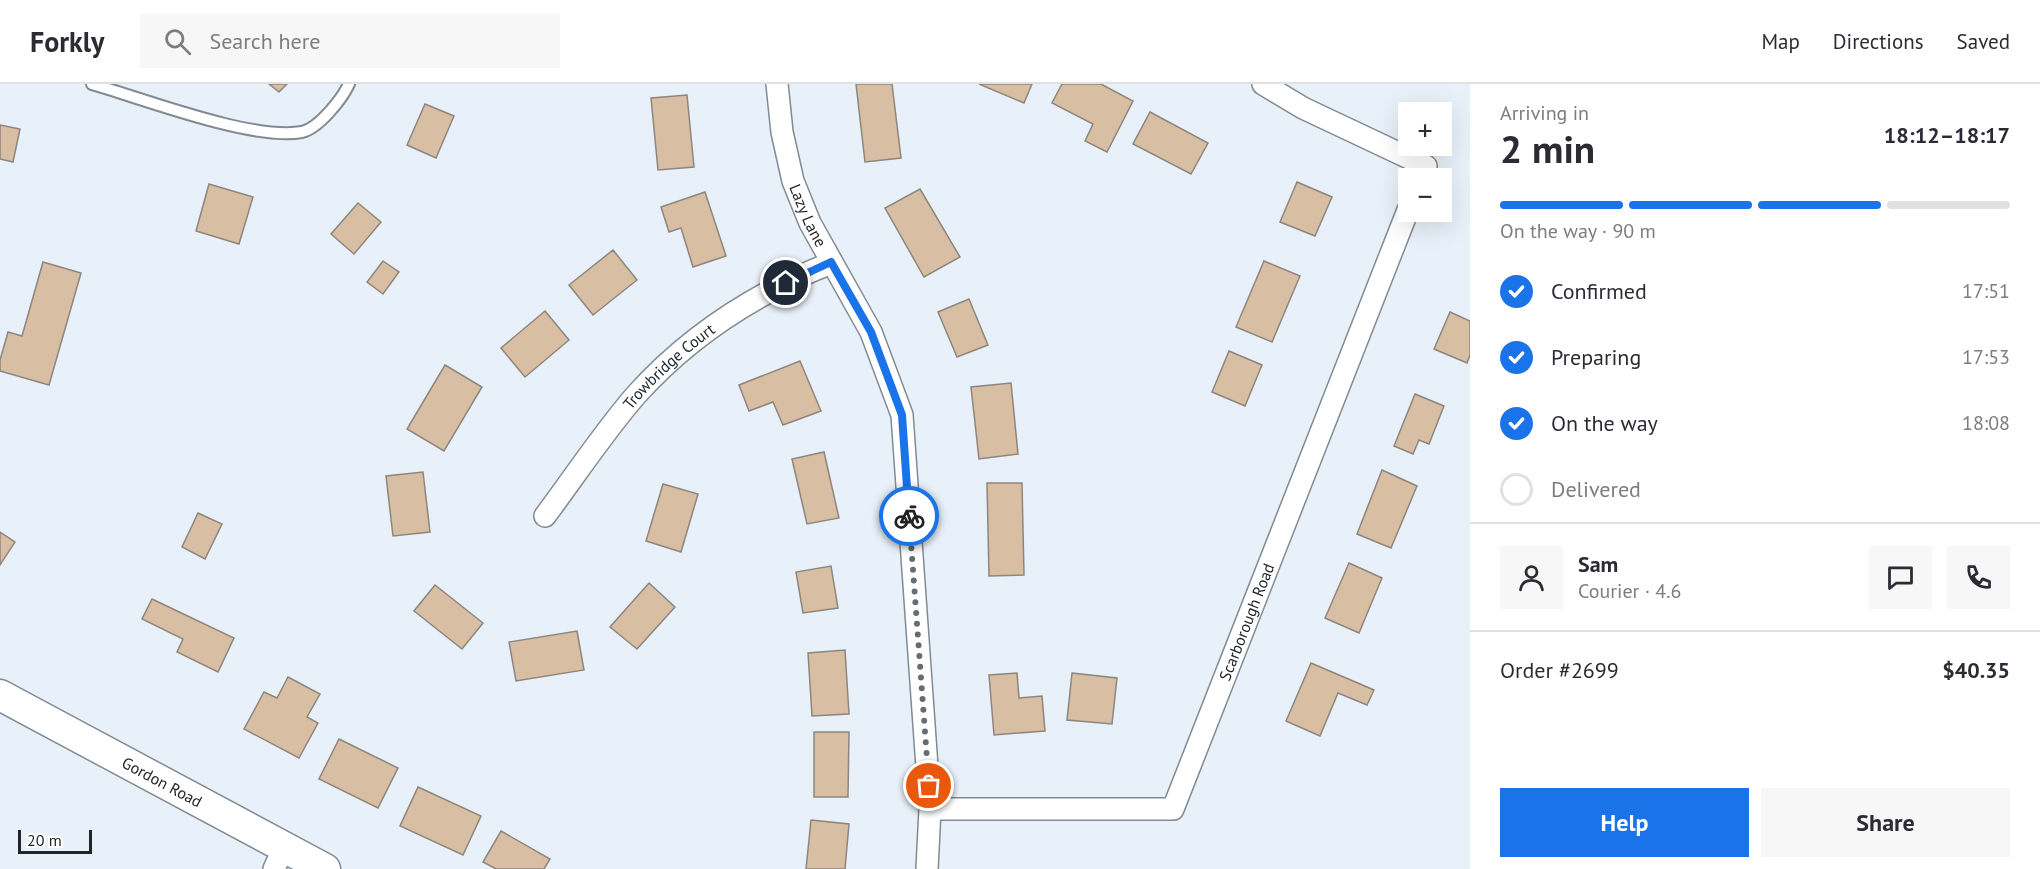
<!DOCTYPE html>
<meta charset="utf-8">
<style>
body{margin:0;font-family:"PT Sans",sans-serif;background:#f7f7f7;color:#2b2b33;height:100vh;display:flex;flex-direction:column;font-size:22px;white-space:nowrap}
*{box-sizing:border-box;margin:0}
p{font-size:20px;color:#7c7c81}
.icon{flex:none;width:33px;height:33px;fill:none;stroke:currentColor;stroke-width:2;stroke-linecap:round;stroke-linejoin:round}
.map{position:relative;flex:1;overflow:hidden}
.drawer{display:flex;flex-direction:column;background:#fff;width:570px}
.drawer>*{flex:none}
.buttons{position:absolute;left:1398px;top:18px;display:grid;gap:12px}
.buttons a{display:grid;place-items:center;width:54px;height:54px;border-radius:0px;background:#fff;box-shadow:0 6px 24px #0002;font-size:30px}
.scale{position:absolute;left:18px;bottom:15px;width:74px;box-sizing:border-box;padding-left:6px;border:3px solid #222528;border-top:0;font-size:16px;line-height:21px;white-space:nowrap;color:#222528;-webkit-text-stroke:4px #fff;paint-order:stroke}
.pin{position:absolute;display:grid;place-items:center;width:51px;height:51px;color:#fff;margin:-26px;border:3px solid #fff;border-radius:50%;box-shadow:0 2px 6px #0007}
.courier{position:absolute;display:grid;place-items:center;width:60px;height:60px;margin:-30px;border:4px solid #1a73e8;border-radius:50%;background:#fff;color:#222;box-shadow:0 2px 8px #0007}
.head em{font-style:normal;font-weight:800}
.head div{display:flex;flex-direction:column-reverse}
.head{display:flex;align-items:center;justify-content:space-between;height:102px;padding:0 30px}
h1{font-size:39px;font-weight:800;line-height:45px}
.bar{display:grid;grid-template-columns:repeat(4,1fr);gap:9px 6px;align-content:center;height:72px;padding:0 30px}
.bar i{height:8px;border-radius:4px;background:#e1e1e2}
.bar .selected{background:#1a73e8}
.bar p{grid-column:span 4}
.line{display:flex;align-items:center;gap:15px;padding:0 30px;border-top:2px solid #e1e1e2}
.line div{flex:1}
.round{display:grid;place-items:center;flex:none;width:63px;height:63px;border-radius:0px;background:#f7f7f7}
ol{padding:0 30px;list-style:none}
li{display:flex;align-items:center;gap:18px;height:66px}
li p{margin-inline-start:auto}
li .icon{padding:6px;border-radius:50%;background:#1a73e8;color:#fff;stroke-width:4}
li:last-child{color:#7c7c81}
li i{width:33px;height:33px;border:3px solid #e1e1e2;border-radius:50%}
.button{display:flex;gap:12px;margin-top:auto;padding:12px 30px}
.button a{flex:1;height:69px;border-radius:0px;background:#1a73e8;color:#fff;font-size:24px;font-weight:800;line-height:69px;text-align:center}
.button a+a{background:#f7f7f7;color:#2b2b33}
header{display:flex;align-items:center;gap:36px;box-sizing:border-box;height:84px;padding:0 30px;background:#fff;border-bottom:2px solid #e1e1e2}
header strong{font-size:28px}
nav{display:flex;gap:33px;margin-inline-start:auto;font-size:21px}
.search{width:420px;height:54px;background:#f7f7f7;display:flex;align-items:center;gap:15px;box-sizing:border-box;padding:0 21px;border-radius:0px;color:#7c7c81;font-size:22px}
main{display:flex;flex:1;min-height:0}
.map>svg:first-child{display:block}
.building{fill:#d8bea3;stroke:#8e867e;stroke-width:1.5}
.lines{fill:none;stroke-linecap:round;stroke-linejoin:round}
.lane-casing{stroke:#828a92;stroke-width:14}
.street-casing{stroke:#828a92;stroke-width:24}
.secondary-casing{stroke:#828a92;stroke-width:33}
.lane{stroke:#fff;stroke-width:10}
.street{stroke:#fff;stroke-width:21}
.secondary{stroke:#fff;stroke-width:30}
.done{stroke:#676c71;stroke-width:6;stroke-dasharray:0 10.8}
.route{stroke:#1a73e8;stroke-width:8}
.labels{text-anchor:middle;stroke-width:4.5;stroke-linejoin:round;paint-order:stroke}
.street-label{font-size:16px;fill:#222528;stroke:#fff}
</style>
<header>
<strong>Forkly</strong>
<div class="search"><svg class="icon" aria-label="search" viewBox="0 0 24 24"><circle cx="10" cy="10" r="6"/><path d="M15 15l6 6"/></svg>Search here</div>
<nav><a>Map</a><a>Directions</a><a>Saved</a></nav>
</header>
<main>
<div class="map">
<svg width="1470" height="785" viewBox="0 0 1470 785">
<rect width="100%" height="100%" fill="#e8f1f9"/>
<g class="building">
<polygon points="269,0 287,0 279,8"/>
<polygon points="856,0 892,0 901,74 865,78"/>
<polygon points="979,0 1032,0 1024,19"/>
<polygon points="1062,0 1101,0 1133,17 1107,68 1085,57 1093,40 1052,19"/>
<polygon points="687,11 694,83 658,86 651,14"/>
<polygon points="425,20 454,32 436,74 407,61"/>
<polygon points="1150,28 1208,59 1191,90 1133,60"/>
<polygon points="0,41 20,45 13,78 0,75"/>
<polygon points="1297,98 1332,113 1315,152 1280,138"/>
<polygon points="209,100 253,113 239,160 196,147"/>
<polygon points="920,105 960,173 924,193 885,124"/>
<polygon points="705,108 726,172 693,183 681,144 669,148 661,123"/>
<polygon points="358,119 381,138 354,170 331,150"/>
<polygon points="613,166 637,196 593,231 569,201"/>
<polygon points="383,177 399,188 383,210 367,198"/>
<polygon points="1264,177 1300,192 1272,258 1236,243"/>
<polygon points="43,178 81,189 49,301 0,287 0,276 8,248 22,252"/>
<polygon points="969,215 988,261 957,273 938,228"/>
<polygon points="545,227 569,256 525,293 501,264"/>
<polygon points="1450,228 1470,237 1470,271 1467,279 1434,265"/>
<polygon points="1229,267 1262,281 1245,322 1212,308"/>
<polygon points="800,277 821,327 783,341 773,318 749,327 739,301"/>
<polygon points="445,281 482,303 444,367 407,345"/>
<polygon points="1011,299 1018,370 979,375 971,303"/>
<polygon points="1415,310 1444,322 1429,360 1419,356 1413,370 1394,362"/>
<polygon points="824,368 839,434 807,440 792,375"/>
<polygon points="1382,386 1417,402 1391,464 1357,450"/>
<polygon points="423,388 430,448 393,452 386,392"/>
<polygon points="987,399 1022,399 1024,491 989,492"/>
<polygon points="663,400 698,410 681,468 646,457"/>
<polygon points="198,429 222,440 205,475 182,463"/>
<polygon points="0,448 15,458 0,481"/>
<polygon points="1349,479 1382,494 1359,549 1325,534"/>
<polygon points="831,482 838,524 803,529 796,488"/>
<polygon points="649,499 675,523 637,565 610,543"/>
<polygon points="435,501 483,539 462,565 414,527"/>
<polygon points="152,515 234,554 218,588 177,568 183,555 142,535"/>
<polygon points="577,547 584,586 516,597 509,558"/>
<polygon points="845,566 849,630 812,632 808,569"/>
<polygon points="1311,579 1374,606 1367,621 1338,609 1320,652 1286,637"/>
<polygon points="1017,589 1019,614 1042,612 1045,647 994,651 989,591"/>
<polygon points="1072,589 1117,594 1112,640 1067,636"/>
<polygon points="288,593 320,610 307,633 318,639 299,674 244,645 264,608 277,614"/>
<polygon points="814,648 849,648 848,713 814,713"/>
<polygon points="339,655 398,684 378,724 319,695"/>
<polygon points="418,703 481,732 463,771 400,742"/>
<polygon points="811,736 849,740 845,785 806,785"/>
<polygon points="501,747 550,775 544,785 496,785 483,778"/>
</g>
<g class="lines">
<g class="lane-casing">
<path id="lane" d="M92 0C144 15 253 57 302 48 319 44 342 15 349 0"/>
</g>
<g class="street-casing">
<g id="street">
<path id="s1" d="M777 0 782 48 793 97 810 139 871 248 902 331 930 725 927 785"/>
<polyline points="1263,0 1303,24 1426,82 1421,94"/>
<path id="s2" d="M545 432C575 392 603 349 636 311 689 252 758 208 831 179"/>
<path id="s3" d="M930 725H1173L1408 126"/>
<polyline points="274,785 284,763"/>
</g>
</g>
<g class="secondary-casing">
<g id="secondary">
<path id="s4" d="M0 611 325 785"/>
</g>
</g>
<use href="#lane" class="lane"/>
<use href="#street" class="street"/>
<use href="#secondary" class="secondary"/>
</g>
<g class="lines">
<polyline class="done" points="909,432 929,702"/>
<polyline class="route" points="786,199 831,178 871,248 902,331 909,432"/>
</g>
<g class="labels">
<g class="street-label">
<text dy="6" stroke="none"><textPath href="#s1" startOffset="136">Lazy Lane</textPath></text>
<text dy="6" stroke="none"><textPath href="#s2" startOffset="195">Trowbridge Court</textPath></text>
<text dy="6" stroke="none"><textPath href="#s3" startOffset="444">Scarborough Road</textPath></text>
<text dy="6" stroke="none"><textPath href="#s4" startOffset="184">Gordon Road</textPath></text>
</g>
</g>
</svg>
<div class="buttons">
<a>+</a>
<a>−</a>
</div>
<div class="scale">20 m</div>
<div class="pin" style="left:929px;top:702px;background:#ea580c"><svg class="icon" aria-label="bag" viewBox="0 0 24 24"><path d="M5 8h14l-1 12H6zM9 8a3 3 0 0 1 6 0"/></svg></div>
<div class="pin" style="left:786px;top:199px;background:#1f2937"><svg class="icon" aria-label="home" viewBox="0 0 24 24"><path d="M3 11l9-7 9 7M6 9v11h12V9"/></svg></div>
<div class="courier" style="left:909px;top:432px"><svg class="icon" aria-label="bike" viewBox="0 0 24 24"><circle cx="6" cy="16" r="4"/><circle cx="18" cy="16" r="4"/><path d="M6 16l4-8h5l3 8M10 8l3 8H6M13 5h3"/></svg></div>
</div>
<section class="drawer">
<div class="head"><div><h1>2 min</h1><p>Arriving in</p></div><em>18:12–18:17</em></div>
<div class="bar"><i class="selected"></i><i class="selected"></i><i class="selected"></i><i></i><p>On the way · 90 m</p></div>
<ol>
<li><svg class="icon" aria-label="check" viewBox="0 0 24 24"><path d="M5 12l5 5 9-10"/></svg>Confirmed<p>17:51</p></li>
<li><svg class="icon" aria-label="check" viewBox="0 0 24 24"><path d="M5 12l5 5 9-10"/></svg>Preparing<p>17:53</p></li>
<li><svg class="icon" aria-label="check" viewBox="0 0 24 24"><path d="M5 12l5 5 9-10"/></svg>On the way<p>18:08</p></li>
<li><i></i>Delivered</li>
</ol>
<div class="line" style="height:108px"><a class="round"><svg class="icon" aria-label="person" viewBox="0 0 24 24"><circle cx="12" cy="8" r="4"/><path d="M4 21q1-7 8-7t8 7"/></svg></a><div><b>Sam</b><p>Courier · 4.6</p></div><a class="round"><svg class="icon" aria-label="chat" viewBox="0 0 24 24"><path d="M4 5h16v11H9l-5 4z"/></svg></a><a class="round"><svg class="icon" aria-label="phone" viewBox="0 0 24 24"><path d="M5 4h4l2 5-3 2q2 4 5 5l2-3 5 2v4C11 20 4 13 5 4z"/></svg></a></div>
<div class="line" style="height:78px"><div>Order #2699</div><b>$40.35</b></div>
<div class="button"><a>Help</a><a>Share</a></div>
</section>
</main>
